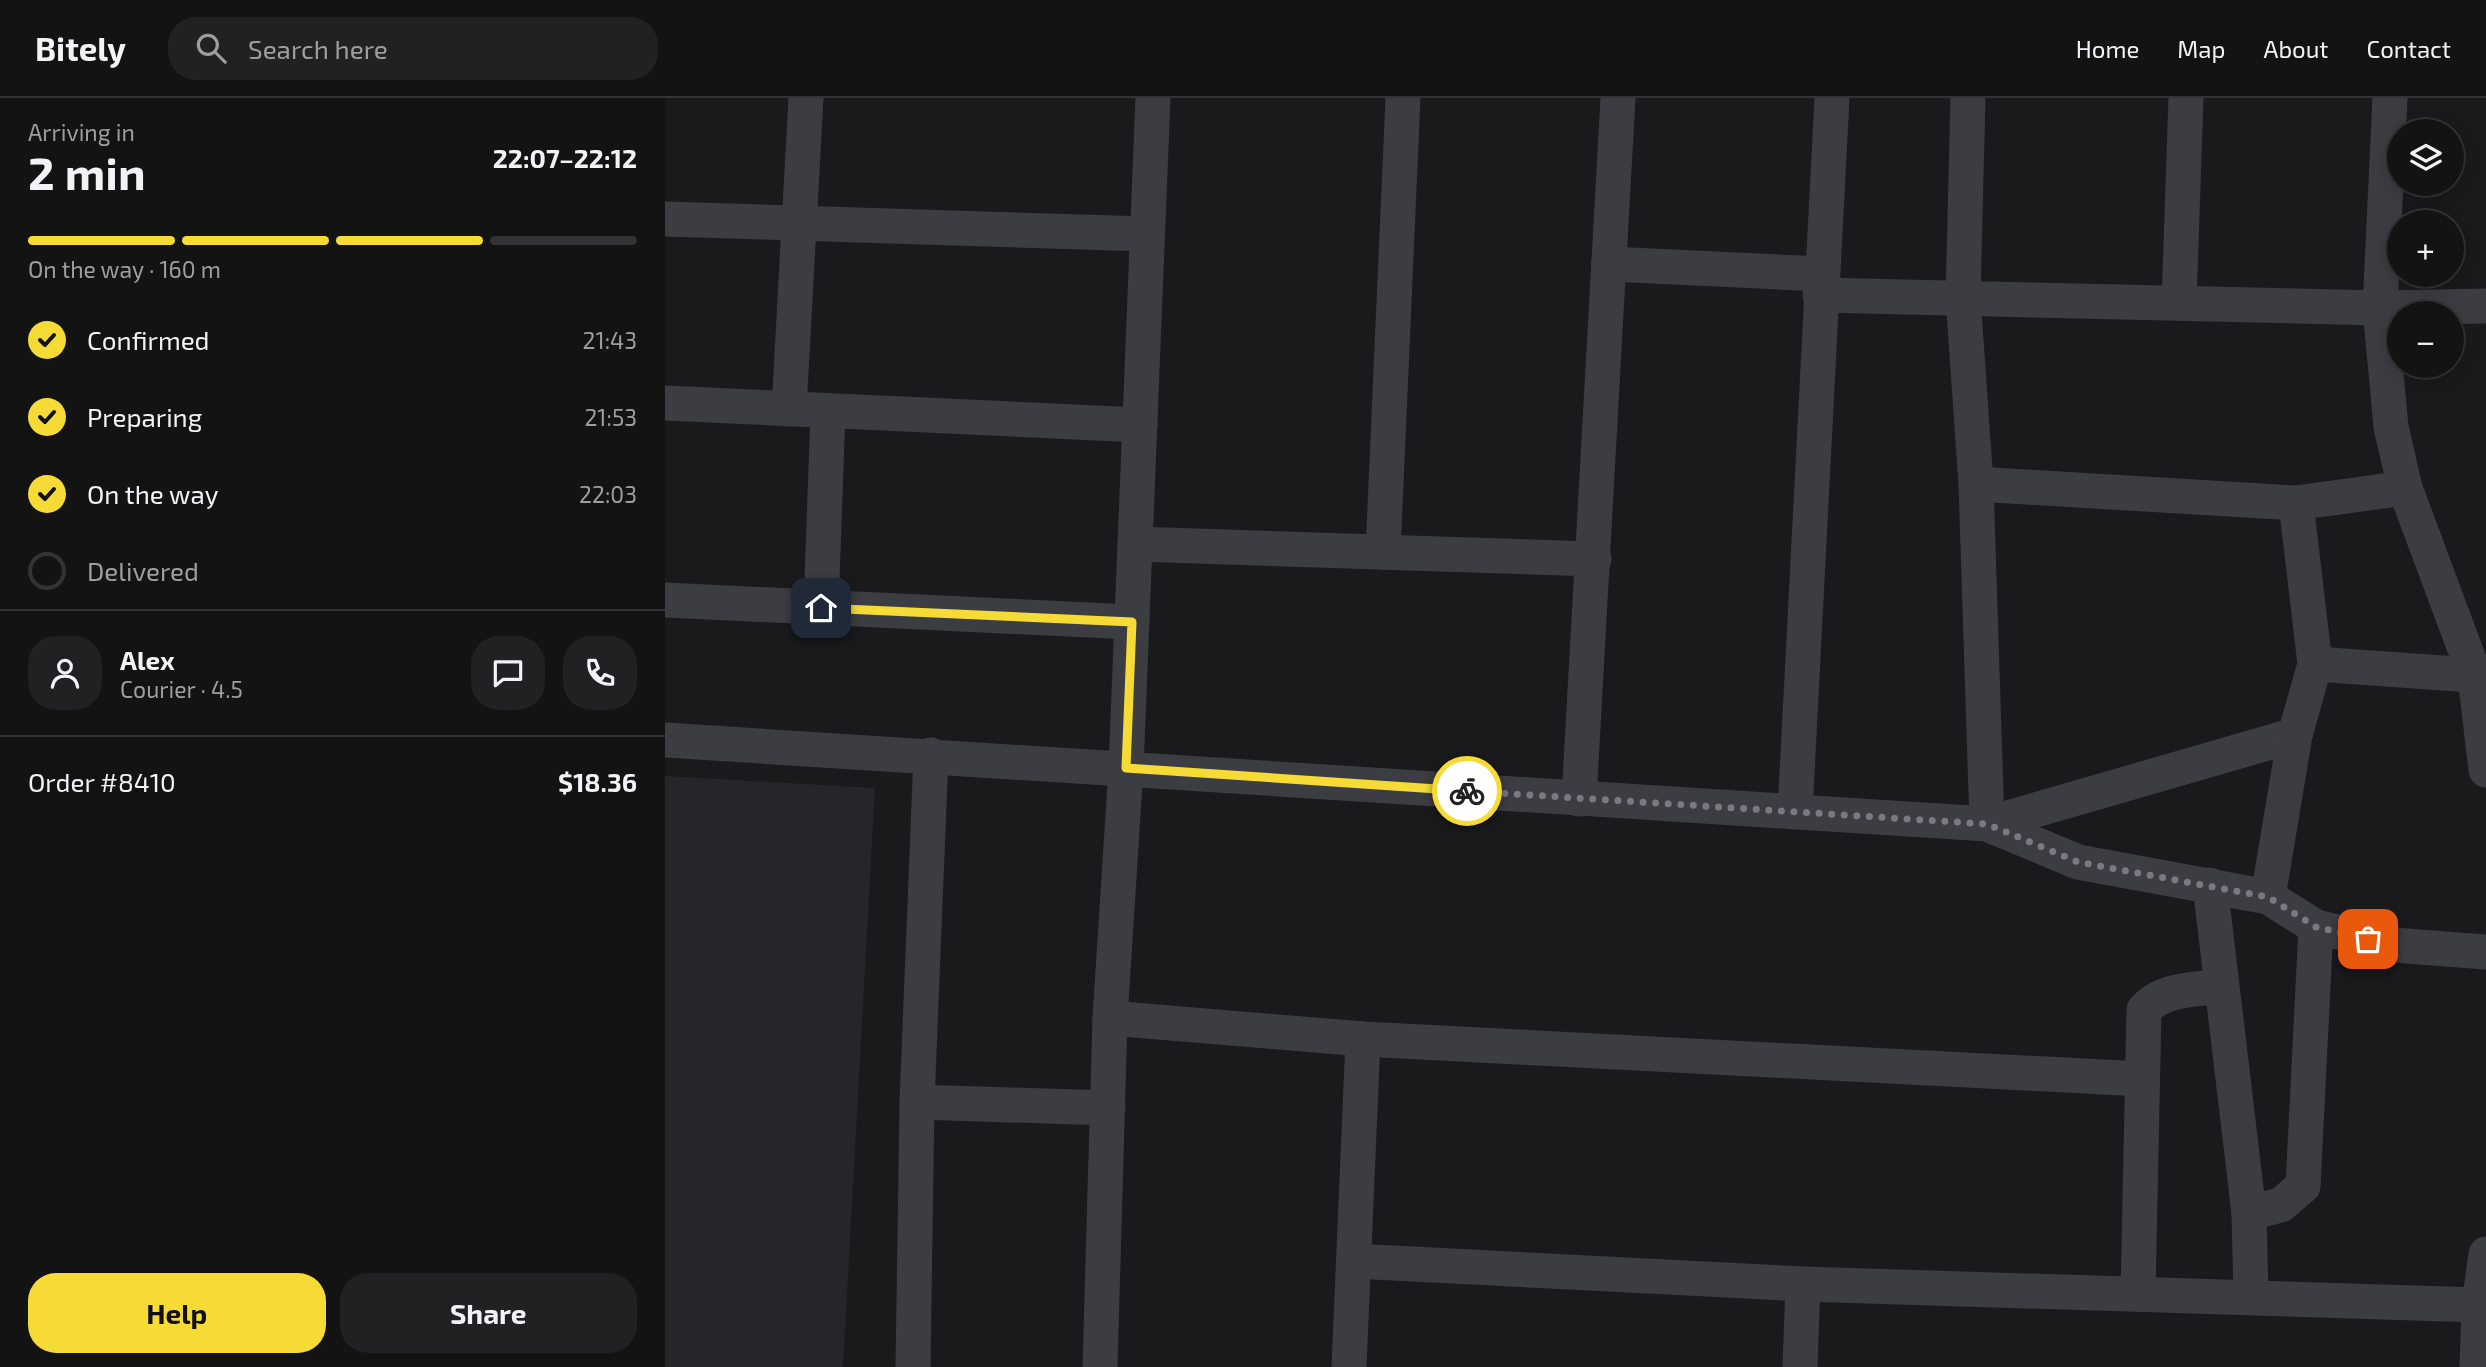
<!DOCTYPE html>
<meta charset="utf-8">
<style>
body{margin:0;font-family:"Exo 2",sans-serif;background:#212022;color:#f1f3f6;height:100vh;display:flex;flex-direction:column;font-size:26px;white-space:nowrap}
*{box-sizing:border-box;margin:0}
p{font-size:23px;color:#9d9ea0}
.icon{flex:none;width:38px;height:38px;fill:none;stroke:currentColor;stroke-width:2;stroke-linecap:round;stroke-linejoin:round}
.map{position:relative;flex:1;overflow:hidden}
.details{display:flex;flex-direction:column;background:#141314;width:665px}
.details>*{flex:none}
.controls{position:absolute;left:1722px;top:21px;display:grid;gap:14px}
.controls a{display:grid;place-items:center;width:77px;height:77px;border-radius:50%;background:#141314;box-shadow:0 4px 18px #0003,0 0 0 2px #333234;font-size:35px}
.pin{position:absolute;display:grid;place-items:center;width:60px;height:60px;color:#fff;margin:-30px;border-radius:14px;box-shadow:0 4px 10px #0006}
.courier{position:absolute;display:grid;place-items:center;width:70px;height:70px;margin:-35px;border:5px solid #f6db37;border-radius:50%;background:#fff;color:#222;box-shadow:0 2px 9px #0007}
.summary em{font-style:normal;font-weight:700}
.summary div{display:flex;flex-direction:column-reverse}
.summary{display:flex;align-items:center;justify-content:space-between;height:119px;padding:0 28px}
h1{font-size:46px;font-weight:700;line-height:52px}
.bar{display:grid;grid-template-columns:repeat(4,1fr);gap:10px 7px;align-content:center;height:84px;padding:0 28px}
.bar i{height:9px;border-radius:5px;background:#333234}
.bar .on{background:#f6db37}
.bar p{grid-column:span 4}
.line{display:flex;align-items:center;gap:18px;padding:0 28px;border-top:2px solid #333234}
.line div{flex:1}
.round{display:grid;place-items:center;flex:none;width:74px;height:74px;border-radius:28px;background:#212022}
ol{padding:0 28px;list-style:none}
li{display:flex;align-items:center;gap:21px;height:77px}
li p{margin-inline-start:auto}
li .icon{padding:7px;border-radius:50%;background:#f6db37;color:#111;stroke-width:4}
li:last-child{color:#9d9ea0}
li i{width:38px;height:38px;border:4px solid #333234;border-radius:50%}
.button{display:flex;gap:14px;margin-top:auto;padding:14px 28px}
.button a{flex:1;height:80px;border-radius:28px;background:#f6db37;color:#111;font-size:28px;font-weight:700;line-height:80px;text-align:center}
.button a+a{background:#212022;color:#f1f3f6}
header{display:flex;align-items:center;gap:42px;box-sizing:border-box;height:98px;padding:0 35px;background:#141314;border-bottom:2px solid #333234}
header strong{font-size:33px}
nav{display:flex;gap:38px;margin-inline-start:auto;font-size:24px}
.search{width:490px;height:63px;background:#212022;display:flex;align-items:center;gap:18px;box-sizing:border-box;padding:0 24px;border-radius:28px;color:#9d9ea0;font-size:26px}
main{display:flex;flex:1;min-height:0}
.map>svg:first-child{display:block}
.built{fill:#262529}
.lines{fill:none;stroke-linecap:round;stroke-linejoin:round}
.minor{stroke:#3c3c43;stroke-width:35}
.done{stroke:#787983;stroke-width:7;stroke-dasharray:0 12.6}
.route{stroke:#f6db37;stroke-width:9}
</style>
<header>
<strong>Bitely</strong>
<div class="search"><svg class="icon" aria-label="search" viewBox="0 0 24 24"><circle cx="10" cy="10" r="6"/><path d="M15 15l6 6"/></svg>Search here</div>
<nav><a>Home</a><a>Map</a><a>About</a><a>Contact</a></nav>
</header>
<main>
<section class="details">
<div class="summary"><div><h1>2 min</h1><p>Arriving in</p></div><em>22:07–22:12</em></div>
<div class="bar"><i class="on"></i><i class="on"></i><i class="on"></i><i></i><p>On the way · 160 m</p></div>
<ol>
<li><svg class="icon" aria-label="check" viewBox="0 0 24 24"><path d="M5 12l5 5 9-10"/></svg>Confirmed<p>21:43</p></li>
<li><svg class="icon" aria-label="check" viewBox="0 0 24 24"><path d="M5 12l5 5 9-10"/></svg>Preparing<p>21:53</p></li>
<li><svg class="icon" aria-label="check" viewBox="0 0 24 24"><path d="M5 12l5 5 9-10"/></svg>On the way<p>22:03</p></li>
<li><i></i>Delivered</li>
</ol>
<div class="line" style="height:126px"><a class="round"><svg class="icon" aria-label="person" viewBox="0 0 24 24"><circle cx="12" cy="8" r="4"/><path d="M4 21q1-7 8-7t8 7"/></svg></a><div><b>Alex</b><p>Courier · 4.5</p></div><a class="round"><svg class="icon" aria-label="chat" viewBox="0 0 24 24"><path d="M4 5h16v11H9l-5 4z"/></svg></a><a class="round"><svg class="icon" aria-label="phone" viewBox="0 0 24 24"><path d="M5 4h4l2 5-3 2q2 4 5 5l2-3 5 2v4C11 20 4 13 5 4z"/></svg></a></div>
<div class="line" style="height:91px"><div>Order #8410</div><b>$18.36</b></div>
<div class="button"><a>Help</a><a>Share</a></div>
</section>
<div class="map">
<svg width="1821" height="1269" viewBox="0 0 1821 1269">
<rect width="100%" height="100%" fill="#1a191b"/>
<polygon class="built" points="0,678 210,690 178,1269 0,1269"/>
<g class="lines">
<g class="minor">
<polyline points="1303,0 1298,199 1311,386 1322,726"/>
<polyline points="1725,0 1715,210 1726,329 1740,390 1810,578 1821,672"/>
<polyline points="0,121 482,136"/>
<polyline points="944,166 1157,176"/>
<polyline points="1155,197 1715,210 1821,208"/>
<polyline points="1514,205 1521,0"/>
<polyline points="0,305 475,327"/>
<polyline points="124,311 141,0"/>
<polyline points="1311,386 1631,405 1740,390"/>
<polyline points="470,446 929,461"/>
<polyline points="718,454 738,0"/>
<polyline points="0,502 467,524"/>
<polyline points="156,510 163,313"/>
<polyline points="1650,566 1821,578"/>
<polyline points="0,642 1322,726 1413,764 1603,799 1651,829 1729,847 1821,854"/>
<polyline points="914,701 953,0"/>
<polyline points="1130,714 1167,0"/>
<polyline points="1322,726 1630,637"/>
<polyline points="1545,787 1584,1115 1586,1199"/>
<polyline points="1603,799 1630,637 1650,566 1631,405"/>
<polyline points="445,920 698,941 1477,981"/>
<polyline points="252,1004 443,1010"/>
<polyline points="1584,1115 1616,1107 1638,1088 1651,829"/>
<polyline points="689,1163 1138,1186 1814,1207"/>
<path d="M1473 1196 1479 912C1497 891 1530 891 1556 889"/>
<polyline points="248,1269 252,1004 266,657"/>
<polyline points="435,1269 445,920 461,670 488,0"/>
<polyline points="684,1269 698,941"/>
<polyline points="1135,1269 1138,1186"/>
<polyline points="1812,1269 1814,1207 1821,1156"/>
</g>
</g>
<g class="lines">
<polyline class="done" points="802,693 1322,726 1413,764 1603,799 1651,829 1703,841"/>
<polyline class="route" points="156,510 467,524 461,670 802,693"/>
</g>
</svg>
<div class="controls">
<a><svg class="icon" aria-label="layers" viewBox="0 0 24 24"><path d="M12 4l9 5-9 5-9-5zM3 14l9 5 9-5"/></svg></a>
<a>+</a>
<a>−</a>
</div>
<div class="pin" style="left:1703px;top:841px;background:#ea580c"><svg class="icon" aria-label="bag" viewBox="0 0 24 24"><path d="M5 8h14l-1 12H6zM9 8a3 3 0 0 1 6 0"/></svg></div>
<div class="pin" style="left:156px;top:510px;background:#1f2937"><svg class="icon" aria-label="home" viewBox="0 0 24 24"><path d="M3 11l9-7 9 7M6 9v11h12V9"/></svg></div>
<div class="courier" style="left:802px;top:693px"><svg class="icon" aria-label="bike" viewBox="0 0 24 24"><circle cx="6" cy="16" r="4"/><circle cx="18" cy="16" r="4"/><path d="M6 16l4-8h5l3 8M10 8l3 8H6M13 5h3"/></svg></div>
</div>
</main>
